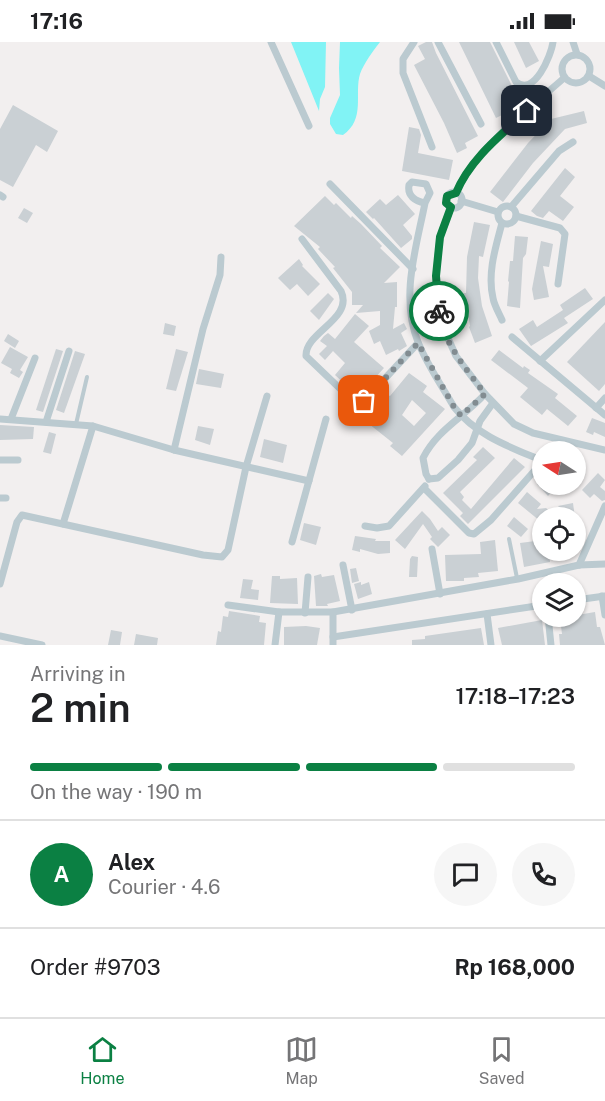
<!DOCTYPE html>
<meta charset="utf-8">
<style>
body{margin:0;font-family:"Public Sans",sans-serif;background:#f6f6f6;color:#202124;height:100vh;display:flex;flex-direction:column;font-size:22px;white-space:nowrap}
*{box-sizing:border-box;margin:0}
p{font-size:20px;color:#757577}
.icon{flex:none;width:33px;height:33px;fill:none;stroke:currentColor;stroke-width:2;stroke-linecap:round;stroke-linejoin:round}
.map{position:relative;height:603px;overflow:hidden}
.panel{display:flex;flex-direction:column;background:#fff;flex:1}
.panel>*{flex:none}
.needle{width:39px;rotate:282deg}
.controls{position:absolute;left:532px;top:399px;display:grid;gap:12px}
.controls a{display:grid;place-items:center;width:54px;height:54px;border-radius:50%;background:#fff;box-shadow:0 2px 4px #0004;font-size:30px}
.pin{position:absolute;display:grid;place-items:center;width:51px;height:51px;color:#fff;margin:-26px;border-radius:12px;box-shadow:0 3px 9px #0006}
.courier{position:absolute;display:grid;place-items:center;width:60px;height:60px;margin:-30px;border:4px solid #0b8043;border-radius:50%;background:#fff;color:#222;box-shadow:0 2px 8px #0007}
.summary em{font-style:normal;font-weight:600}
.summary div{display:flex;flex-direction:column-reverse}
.summary{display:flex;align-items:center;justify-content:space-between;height:102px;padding:0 30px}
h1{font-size:39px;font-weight:600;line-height:45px}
.bar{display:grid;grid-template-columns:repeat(4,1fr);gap:9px 6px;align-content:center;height:72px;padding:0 30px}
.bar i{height:8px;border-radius:4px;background:#e0e0e0}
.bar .on{background:#0b8043}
.bar p{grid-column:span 4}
.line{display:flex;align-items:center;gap:15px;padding:0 30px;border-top:2px solid #e0e0e0}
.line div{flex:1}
.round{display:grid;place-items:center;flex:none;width:63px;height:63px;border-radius:32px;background:#f6f6f6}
.status{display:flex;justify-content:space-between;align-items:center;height:42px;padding:0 30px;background:#fff;direction:ltr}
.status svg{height:16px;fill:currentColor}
.tab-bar{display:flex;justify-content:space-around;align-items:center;height:84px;border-top:2px solid #e0e0e0;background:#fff;font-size:16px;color:#757577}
.tab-bar a{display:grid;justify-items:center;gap:3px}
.tab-bar .on{color:#0b8043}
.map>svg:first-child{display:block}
.water{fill:#81f3f5}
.building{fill:#cad0d4;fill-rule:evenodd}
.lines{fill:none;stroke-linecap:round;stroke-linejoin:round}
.service{stroke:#bbcad0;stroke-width:4}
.minor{stroke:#bbcad0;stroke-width:7}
.done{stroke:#828c91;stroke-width:6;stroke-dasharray:0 10.8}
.route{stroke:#0b8043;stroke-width:8}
</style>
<div class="status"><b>17:16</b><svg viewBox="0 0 49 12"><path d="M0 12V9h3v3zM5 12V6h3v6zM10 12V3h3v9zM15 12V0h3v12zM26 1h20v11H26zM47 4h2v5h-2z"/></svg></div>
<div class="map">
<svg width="605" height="603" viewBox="0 0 605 603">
<rect width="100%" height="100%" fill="#f2efef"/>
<g class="water">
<polygon points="291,0 326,0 325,45 320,57 319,69"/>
<path d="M340 0H380C373 9 364 21 360 32 354 52 366 77 343 93L336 92 330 82V76L340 53 339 26Z"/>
</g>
<g class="building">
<polygon points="426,0 432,0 436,11 478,94 465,101 467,106 457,111 444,81 414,23 425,17 418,4"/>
<polygon points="459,0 490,0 520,60 506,67 508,70 496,76"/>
<polygon points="514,0 529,0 539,19 526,26"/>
<polygon points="13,63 58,89 47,110 36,103 13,145 0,138 0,87"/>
<polygon points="584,69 587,81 565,87 533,121 503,160 490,150 528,101 551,77"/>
<polygon points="409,85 419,87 421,93 418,111 453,118 449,138 402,129"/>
<polygon points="565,126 575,135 560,154 574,165 563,179 549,169 543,176 537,174 531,169"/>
<polygon points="398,153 415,172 403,183 412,194 412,197 401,206 374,176 373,177 366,170 380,157 386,163"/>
<polygon points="325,154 334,163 336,161 351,176 352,174 361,182 382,204 380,206 400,225 384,241 397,240 397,265 395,265 393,287 404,281 407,287 401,291 407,304 399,309 398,307 386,313 380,299 374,302 369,289 380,283 380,269 356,271 363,263 352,263 352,250 333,226 335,225 318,207 320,205 294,184"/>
<polygon points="24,166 33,171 27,181 18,176"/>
<polygon points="474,180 490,183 483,215 479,214 478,236 482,264 492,294 475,301 469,285 470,284 464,251 466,251 467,215"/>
<polygon points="515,194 528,195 526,212 523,216 520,266 507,264 509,240 508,239 510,219 513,219"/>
<polygon points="541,199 553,202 549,225 543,224 549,255 534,258 532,247"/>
<polygon points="299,217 303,223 302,224 320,242 308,254 297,242 290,248 278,236"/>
<polygon points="585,246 593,257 564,276 568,281 531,304 519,287 533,278 537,285 563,268 560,263"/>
<polygon points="328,251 334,257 319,278 310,269"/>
<polygon points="355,272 369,284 354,300 384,326 360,352 350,341 347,344 335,333 345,321 333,309 325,318 319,312 327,304 320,299 324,294 328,291 335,297"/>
<polygon points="605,280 605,342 599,349 567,320"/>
<polygon points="165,281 176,284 174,294 163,292"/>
<polygon points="8,292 19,299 15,306 4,299"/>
<polygon points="10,305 28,315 20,328 23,330 19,336 10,331 12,327 1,321"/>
<polygon points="56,307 63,309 43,370 36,368"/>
<polygon points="176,307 188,310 176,349 166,347"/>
<polygon points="499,308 523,326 524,324 530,328 528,331 558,352 555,356 577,374 568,384 547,367 542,373 520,355 528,346 491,318"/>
<polygon points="75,309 85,312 64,371 56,368"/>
<polygon points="199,327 224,332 221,346 196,342"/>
<path d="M409 331 427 344 423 350 445 367 402 414 390 404 393 401 364 378 378 360 381 363 388 353 390 354ZM412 358 426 371 414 384 402 373Z"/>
<polygon points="592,376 605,381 605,395 594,390 593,393 586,390"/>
<polygon points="0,383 34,385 33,397 0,398"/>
<polygon points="198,384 214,387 210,403 195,398"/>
<polygon points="49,390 56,392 51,412 43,410"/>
<polygon points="264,397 287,403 283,421 260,415"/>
<polygon points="483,405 495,416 460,450 464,455 462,458 471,467 514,416 525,425 468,482 460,474 463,471 443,451 477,418 473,415"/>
<polygon points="598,431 605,438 600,445 605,449 605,458 602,459 594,452 590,456 582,448"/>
<polygon points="537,442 559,442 548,454"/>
<polygon points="527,450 541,462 537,467 546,466 558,476 543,476 540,479 518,461"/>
<polygon points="573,461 575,476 570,476 558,464"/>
<polygon points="422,469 430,477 438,489 442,485 450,493 438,505 430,497 432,495 423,482 405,507 395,498"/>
<polygon points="514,475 528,487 521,495 507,484"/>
<polygon points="304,481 321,485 316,503 300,498"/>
<polygon points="355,494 376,497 375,499 390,499 390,511 378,512 360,507 360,510 352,508"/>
<polygon points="495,498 498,529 478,531 479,535 464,536 464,539 446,539 445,513 481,512 480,500"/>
<polygon points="543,498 543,508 549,508 550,520 524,525 520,501"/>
<polygon points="412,514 418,515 417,535 409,535 410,517"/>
<polygon points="356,526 359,539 352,541 350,527"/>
<polygon points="321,532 322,535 334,533 340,559 327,562 328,564 316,564 314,534"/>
<polygon points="272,534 280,534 280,537 297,536 298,562 270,561"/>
<polygon points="243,537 253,538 251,547 259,548 258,558 240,556"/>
<polygon points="361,540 361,543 369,540 372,552 358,557 354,542"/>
<polygon points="229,569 260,574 259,580 266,581 264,603 216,603 218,589 221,590 223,574 228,575"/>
<polygon points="595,570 597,585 600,585 605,603 560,603 559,592 562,592 560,576"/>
<polygon points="542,578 545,603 502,603 498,586"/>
<polygon points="306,584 320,586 317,603 284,603 284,585"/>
<polygon points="481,586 484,603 412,603 412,598 425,597 425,594"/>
<polygon points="111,588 122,590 120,603 108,603"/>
<polygon points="136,592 158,596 157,603 134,603"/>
</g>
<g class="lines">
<g class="service">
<polyline points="76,382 87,335"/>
<polyline points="509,497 517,536"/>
</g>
<g class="minor">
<polyline points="271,0 309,84"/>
<polyline points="414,0 403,17 403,31 432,105"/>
<polyline points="438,0 481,82"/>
<path d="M496 0 516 40C534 55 551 14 553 0"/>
<polyline points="573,0 577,12"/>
<circle cx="576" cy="27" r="14"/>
<polyline points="589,34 605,44"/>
<polyline points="330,142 413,227"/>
<circle cx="454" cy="158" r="8"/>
<path d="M456 151C474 108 529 67 564 36"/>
<polyline points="0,153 3,155"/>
<polyline points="461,159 498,170"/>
<path d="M425 161C415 159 407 154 409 143L412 140 426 142 430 151 425 161C416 207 400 255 418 300 427 323 442 344 454 365 477 394 510 405 543 419"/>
<circle cx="507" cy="173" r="9"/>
<polyline points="451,165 440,195 436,234 439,276 456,314 485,352 514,382 533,391 605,408"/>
<polyline points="511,165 559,109 573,100"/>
<polyline points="516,174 560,186 565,192 558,242"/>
<path d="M302 197 341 249C354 277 305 290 306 314L355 361 364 359 418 301"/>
<path d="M502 278C499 271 494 263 493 256 487 231 496 204 502 181"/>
<polyline points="512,295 605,373"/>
<polyline points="540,319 605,258"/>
<polyline points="596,366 605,356"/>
<polyline points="0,377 93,384 174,408 309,439"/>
<polyline points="11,377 35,316"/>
<polyline points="46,380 69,309"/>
<polyline points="174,408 203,287 220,233 221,215"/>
<polyline points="0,418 18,418"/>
<polyline points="576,421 578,425 576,429"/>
<path d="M429 437 426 432 423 416C437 388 464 375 485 352"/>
<polyline points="429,437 438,436 458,418 472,401 480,379 493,361"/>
<polyline points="424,446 469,491 474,492 491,478 543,419"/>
<polyline points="0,456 6,456"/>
<polyline points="63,482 93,384"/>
<polyline points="365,484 377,486 389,484 425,444"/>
<polyline points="292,500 326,377"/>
<polyline points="432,507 440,552"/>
<polyline points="343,523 352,568"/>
<polyline points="579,523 605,464"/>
<polyline points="0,542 17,480 22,473 203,513 222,515 228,508 246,425 267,354"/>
<polyline points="602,554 605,573"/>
<polyline points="576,558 605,554"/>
<polyline points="228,563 279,570 333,570 518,537 579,523 605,522"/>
<polyline points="305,571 308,535"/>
<polyline points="487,572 491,603"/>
<polyline points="548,574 551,603"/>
<polyline points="0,594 42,603"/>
<polyline points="333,595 543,563"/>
<polyline points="275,603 279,570"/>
<polyline points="333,603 333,570"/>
</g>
</g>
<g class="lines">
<path class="done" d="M364 359 418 301 454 365 461 374 485 352C468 329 441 298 439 269"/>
<path class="route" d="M439 269 436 234 440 195 451 165 446 161 447 154 456 151C470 117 501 93 527 69"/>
</g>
</svg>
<div class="controls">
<a><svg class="needle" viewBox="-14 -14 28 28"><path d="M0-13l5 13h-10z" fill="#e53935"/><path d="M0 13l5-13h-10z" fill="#757577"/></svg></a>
<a><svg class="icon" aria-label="locate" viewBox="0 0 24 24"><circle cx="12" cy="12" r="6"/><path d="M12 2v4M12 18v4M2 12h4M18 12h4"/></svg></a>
<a><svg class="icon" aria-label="layers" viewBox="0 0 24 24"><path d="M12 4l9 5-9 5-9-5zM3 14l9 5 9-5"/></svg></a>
</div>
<div class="pin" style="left:364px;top:359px;background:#ea580c"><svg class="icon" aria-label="bag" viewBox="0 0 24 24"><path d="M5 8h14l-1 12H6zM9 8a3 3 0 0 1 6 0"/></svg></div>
<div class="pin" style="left:527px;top:69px;background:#1f2937"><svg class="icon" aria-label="home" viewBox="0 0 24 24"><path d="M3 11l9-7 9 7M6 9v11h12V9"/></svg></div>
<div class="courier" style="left:439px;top:269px"><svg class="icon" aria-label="bike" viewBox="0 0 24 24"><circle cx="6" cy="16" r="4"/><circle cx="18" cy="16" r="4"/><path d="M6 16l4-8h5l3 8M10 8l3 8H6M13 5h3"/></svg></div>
</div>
<section class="panel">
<div class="summary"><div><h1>2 min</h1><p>Arriving in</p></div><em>17:18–17:23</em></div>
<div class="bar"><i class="on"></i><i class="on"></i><i class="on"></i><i></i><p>On the way · 190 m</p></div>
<div class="line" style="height:108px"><b class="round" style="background:#0b8043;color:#fff">A</b><div><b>Alex</b><p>Courier · 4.6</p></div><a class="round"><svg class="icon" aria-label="chat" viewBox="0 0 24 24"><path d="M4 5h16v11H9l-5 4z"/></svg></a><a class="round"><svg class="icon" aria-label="phone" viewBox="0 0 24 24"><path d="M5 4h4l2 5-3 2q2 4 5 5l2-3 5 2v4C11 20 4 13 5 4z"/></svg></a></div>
<div class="line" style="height:78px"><div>Order #9703</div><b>Rp 168,000</b></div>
</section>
<nav class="tab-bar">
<a class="on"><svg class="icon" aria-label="home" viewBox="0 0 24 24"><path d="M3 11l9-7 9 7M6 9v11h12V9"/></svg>Home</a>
<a><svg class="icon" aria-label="map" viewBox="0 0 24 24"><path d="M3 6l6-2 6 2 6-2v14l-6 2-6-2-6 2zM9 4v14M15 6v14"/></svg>Map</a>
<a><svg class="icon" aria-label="saved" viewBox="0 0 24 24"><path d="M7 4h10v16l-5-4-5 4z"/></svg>Saved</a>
</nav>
